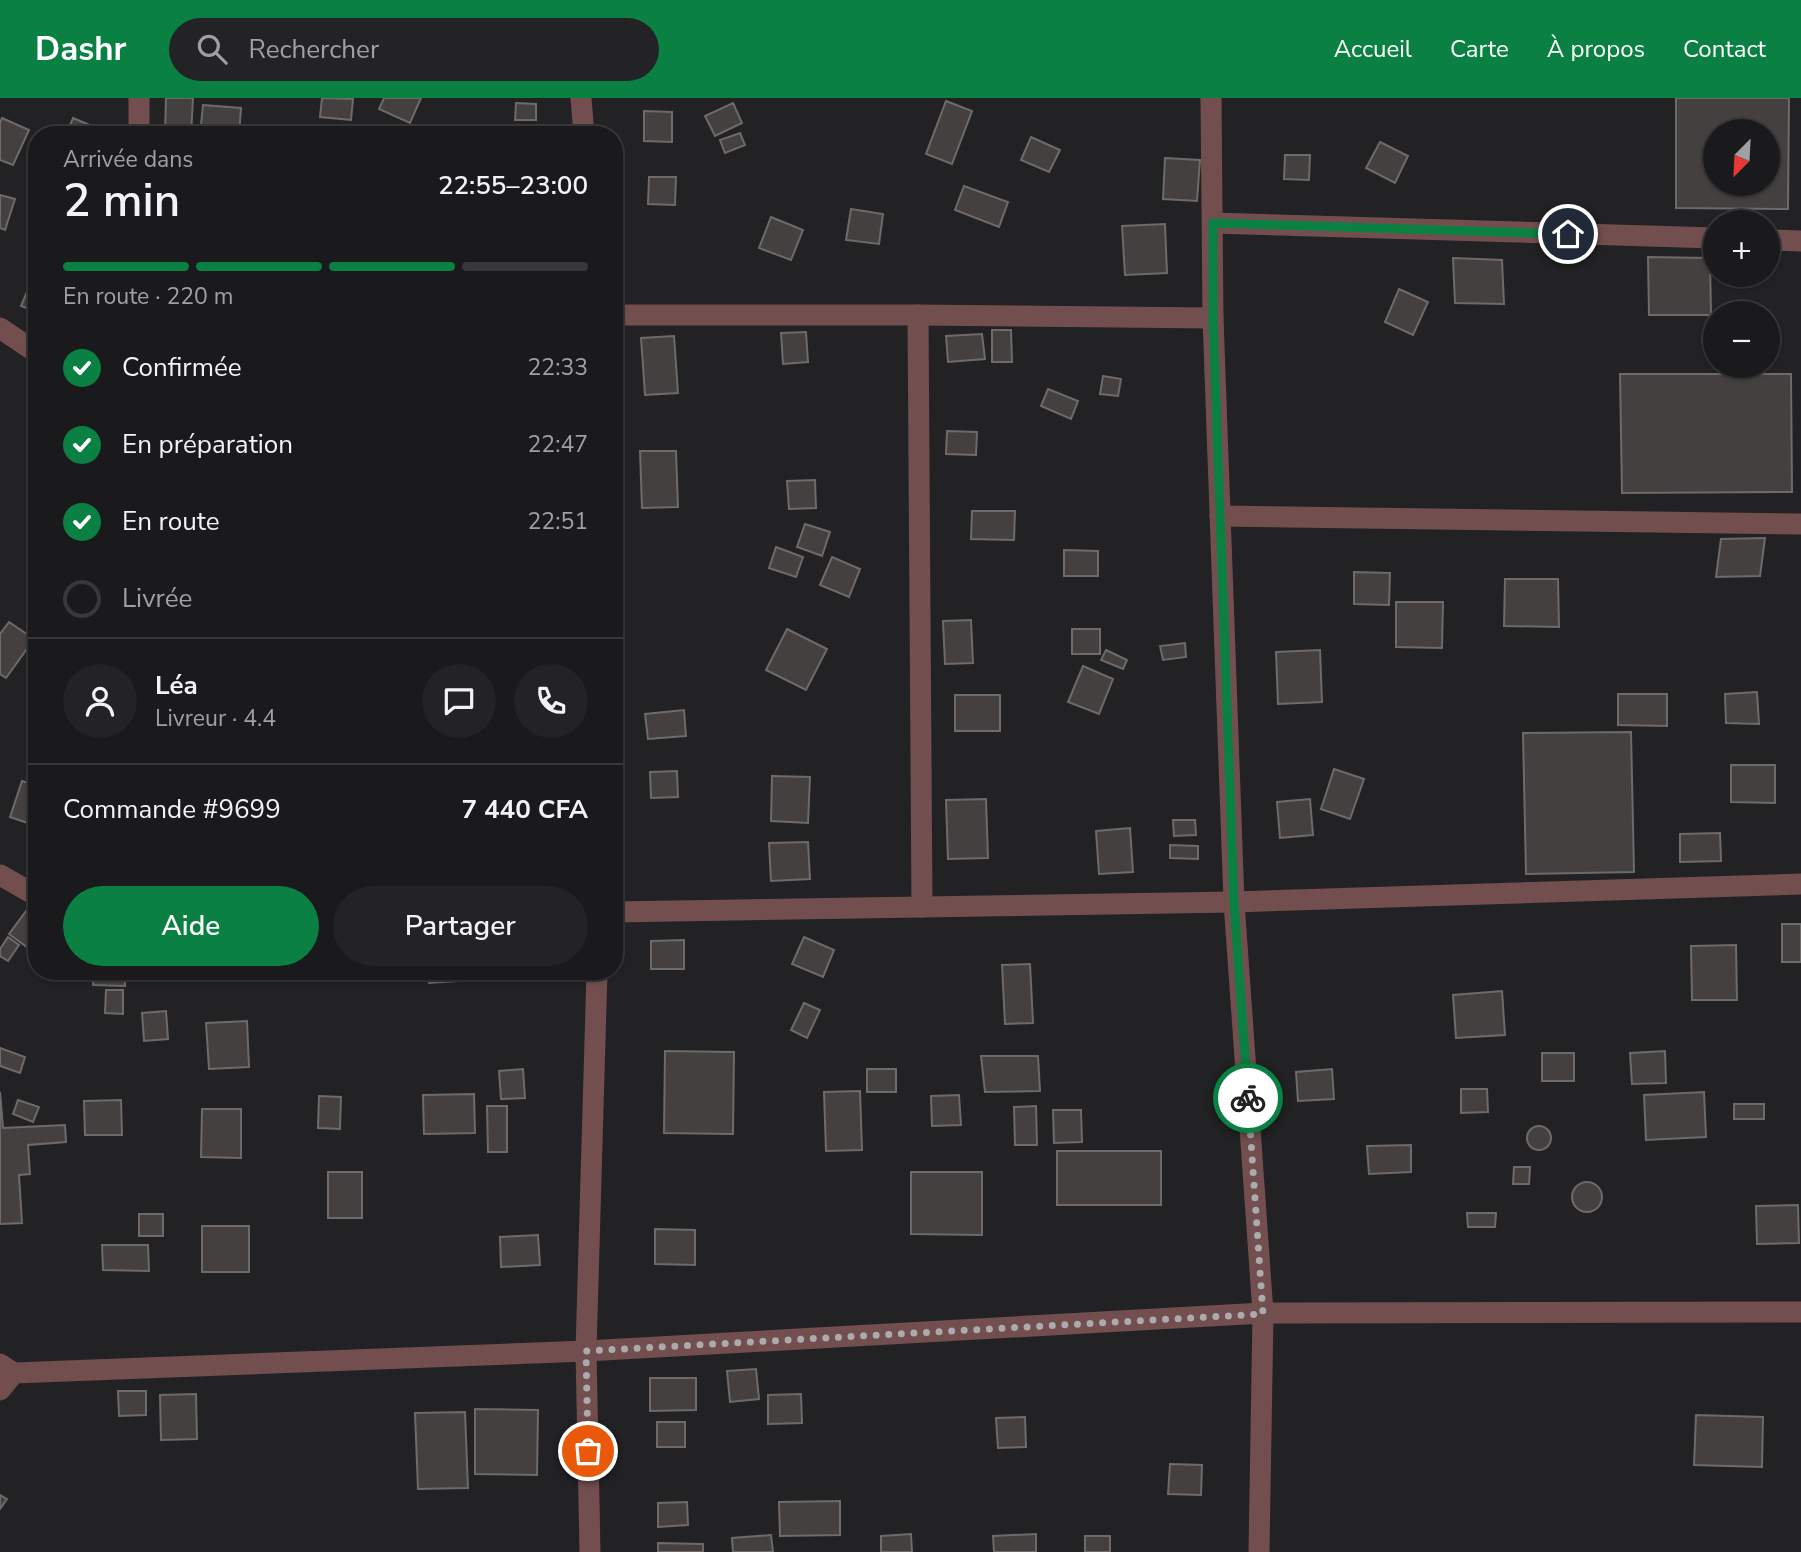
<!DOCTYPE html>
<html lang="fr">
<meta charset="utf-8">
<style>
body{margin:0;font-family:"Nunito Sans",sans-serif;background:#232224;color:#f1f3f6;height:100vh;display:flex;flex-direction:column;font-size:26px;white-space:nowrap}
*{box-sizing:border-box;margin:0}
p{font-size:23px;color:#9fa0a3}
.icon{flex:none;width:38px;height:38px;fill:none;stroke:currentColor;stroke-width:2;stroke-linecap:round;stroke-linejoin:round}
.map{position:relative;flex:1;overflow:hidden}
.side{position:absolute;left:28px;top:28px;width:595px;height:854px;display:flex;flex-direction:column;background:#1a191b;border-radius:28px;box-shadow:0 2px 5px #0004,0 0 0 2px #38383a}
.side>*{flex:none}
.needle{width:46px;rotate:204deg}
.fabs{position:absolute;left:1703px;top:21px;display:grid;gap:14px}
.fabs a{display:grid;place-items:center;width:77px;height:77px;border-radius:50%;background:#1a191b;box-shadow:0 2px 5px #0004,0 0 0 2px #38383a;font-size:35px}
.pin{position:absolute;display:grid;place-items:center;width:60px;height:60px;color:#fff;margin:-30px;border:4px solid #fff;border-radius:50%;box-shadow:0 2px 7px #0007}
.courier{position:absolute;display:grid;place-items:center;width:70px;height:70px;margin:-35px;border:5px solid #0b8043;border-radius:50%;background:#fff;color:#222;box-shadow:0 2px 9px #0007}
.headline em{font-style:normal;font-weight:600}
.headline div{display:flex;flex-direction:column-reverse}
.headline{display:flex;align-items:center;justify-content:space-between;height:119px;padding:0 35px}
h1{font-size:46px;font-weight:600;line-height:52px}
.bar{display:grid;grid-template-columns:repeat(4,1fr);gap:10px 7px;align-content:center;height:84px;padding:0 35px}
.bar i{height:9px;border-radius:5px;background:#38383a}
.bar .selected{background:#0b8043}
.bar p{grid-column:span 4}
.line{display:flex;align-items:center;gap:18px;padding:0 35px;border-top:2px solid #38383a}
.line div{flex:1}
.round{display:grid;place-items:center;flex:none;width:74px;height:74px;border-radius:37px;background:#232224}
ol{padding:0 35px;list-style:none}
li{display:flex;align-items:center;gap:21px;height:77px}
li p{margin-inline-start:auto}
li .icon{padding:7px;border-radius:50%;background:#0b8043;color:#fff;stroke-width:4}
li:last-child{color:#9fa0a3}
li i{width:38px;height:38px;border:4px solid #38383a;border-radius:50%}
.primary-button{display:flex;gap:14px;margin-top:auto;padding:14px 35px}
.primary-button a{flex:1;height:80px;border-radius:42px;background:#0b8043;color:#fff;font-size:28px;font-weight:600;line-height:80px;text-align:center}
.primary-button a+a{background:#232224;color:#f1f3f6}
header{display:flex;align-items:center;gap:42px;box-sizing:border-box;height:98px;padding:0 35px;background:#0b8043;color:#fff}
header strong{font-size:33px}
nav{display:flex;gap:38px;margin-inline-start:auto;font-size:24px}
.search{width:490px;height:63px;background:#232224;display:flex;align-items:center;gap:18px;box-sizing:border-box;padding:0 24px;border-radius:38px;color:#9fa0a3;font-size:26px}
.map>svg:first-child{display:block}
.building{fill:#44403f;stroke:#6e6a69;stroke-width:2;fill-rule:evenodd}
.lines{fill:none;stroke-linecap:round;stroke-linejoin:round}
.minor{stroke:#724f4e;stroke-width:21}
.done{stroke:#abaaac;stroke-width:7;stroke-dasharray:0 12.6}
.route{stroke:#0b8043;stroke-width:9}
</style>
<header>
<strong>Dashr</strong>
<div class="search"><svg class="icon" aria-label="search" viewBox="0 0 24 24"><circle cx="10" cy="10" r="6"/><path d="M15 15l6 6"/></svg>Rechercher</div>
<nav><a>Accueil</a><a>Carte</a><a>À propos</a><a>Contact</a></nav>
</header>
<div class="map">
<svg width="1801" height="1454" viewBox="0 0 1801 1454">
<rect width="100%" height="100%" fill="#222124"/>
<g class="building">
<polygon points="166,0 193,0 191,37 165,37"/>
<polygon points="322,0 353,1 351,22 320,19"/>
<polygon points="384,0 421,0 410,25 379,11"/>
<path d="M1676 0H1789L1788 111 1676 110ZM1715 33H1768V86H1715Z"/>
<polygon points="946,3 972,13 952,66 926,56"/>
<polygon points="516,5 536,6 536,22 515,22"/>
<polygon points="733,5 742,25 715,38 705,18"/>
<polygon points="203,7 241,10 239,37 200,37"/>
<polygon points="644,13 672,14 672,44 644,43"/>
<polygon points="2,20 29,32 13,67 0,62 0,25"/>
<polygon points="73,20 104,33 102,37 66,37"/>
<polygon points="740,35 745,47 725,55 720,42"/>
<polygon points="1031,39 1060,52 1049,74 1021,62"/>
<polygon points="1380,44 1408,58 1395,85 1366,70"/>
<polygon points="1285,57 1310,57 1309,82 1284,81"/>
<polygon points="1165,60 1200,62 1197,103 1163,101"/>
<polygon points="649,79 676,79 675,107 648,106"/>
<polygon points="964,88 1008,104 999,129 955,112"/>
<polygon points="0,97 15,101 5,132 0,130"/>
<polygon points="851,111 883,116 879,146 846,142"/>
<polygon points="771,119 803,132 791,162 759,150"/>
<polygon points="1165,126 1167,175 1125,177 1122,128"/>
<polygon points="1648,159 1710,160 1711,217 1649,217"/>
<polygon points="1453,160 1502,162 1504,206 1455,205"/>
<polygon points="37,170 37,214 21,208"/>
<polygon points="1399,191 1428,204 1413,237 1385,224"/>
<polygon points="992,232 1011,232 1012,264 992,264"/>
<polygon points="806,234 808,264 783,266 781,235"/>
<polygon points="982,236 985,261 948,264 946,238"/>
<polygon points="674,238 678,295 645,297 641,240"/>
<polygon points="1620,276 1791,276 1792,394 1622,395"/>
<polygon points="1103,278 1121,281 1118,298 1100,296"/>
<polygon points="1048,291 1078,303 1071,321 1041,308"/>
<polygon points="947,333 977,334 976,357 946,356"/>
<polygon points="640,353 676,353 678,409 642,410"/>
<polygon points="815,382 816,410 789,411 787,383"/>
<polygon points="972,413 1015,413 1014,442 971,441"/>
<polygon points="805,426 830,434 822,458 797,449"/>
<polygon points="1765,440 1760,478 1716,479 1721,441"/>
<polygon points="776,449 803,459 796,479 769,470"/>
<polygon points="1064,452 1098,453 1098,478 1064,478"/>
<polygon points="832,459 860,471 849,499 820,487"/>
<polygon points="1354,474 1390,475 1389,507 1354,506"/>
<polygon points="1505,481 1558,481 1559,529 1504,528"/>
<polygon points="1396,504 1443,504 1442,550 1396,549"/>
<polygon points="971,522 973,565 945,566 943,523"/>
<polygon points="9,524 34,541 6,580 0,576 0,536"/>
<polygon points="787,531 827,551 806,592 766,572"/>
<rect x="1072" y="531" width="28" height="25"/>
<polygon points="1185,545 1186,559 1163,562 1160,548"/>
<polygon points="1106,552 1127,562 1123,571 1101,562"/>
<polygon points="1320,552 1322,604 1278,606 1276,554"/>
<polygon points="1083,568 1113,581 1099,616 1068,604"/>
<polygon points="1757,594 1759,626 1726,625 1725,596"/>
<polygon points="1618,596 1667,596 1667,628 1618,627"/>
<rect x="955" y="597" width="45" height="36"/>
<polygon points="684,612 686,638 648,641 645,616"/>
<polygon points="1631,634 1634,774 1526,776 1523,635"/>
<polygon points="1731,667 1775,667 1775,705 1731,704"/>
<polygon points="1334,671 1364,681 1350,721 1321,711"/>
<polygon points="677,673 678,699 651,700 650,674"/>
<polygon points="772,678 810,679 808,725 771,723"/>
<polygon points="22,683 37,688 37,728 10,719"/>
<polygon points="986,701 988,760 948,761 946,702"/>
<polygon points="1310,701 1313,737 1280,740 1277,704"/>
<polygon points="1173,722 1195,722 1196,737 1174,738"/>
<polygon points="1130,730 1133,774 1099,776 1096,733"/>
<polygon points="1720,735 1721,763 1680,764 1680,736"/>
<polygon points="808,744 810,781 771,783 769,745"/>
<polygon points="1170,747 1198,748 1198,761 1170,760"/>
<polygon points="26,813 37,820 37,847 32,853 9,836"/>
<rect x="1782" y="826" width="19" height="38"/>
<polygon points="8,839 19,847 8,863 0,858 0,851"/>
<polygon points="804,839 834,852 823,879 792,866"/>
<polygon points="684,842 684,871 651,871 651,843"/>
<polygon points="1736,847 1737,902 1692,902 1691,848"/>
<polygon points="1030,866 1033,925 1005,926 1002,867"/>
<polygon points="94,873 125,873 125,888 93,887"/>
<polygon points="428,873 472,873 472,882 429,885"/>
<polygon points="106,892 123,892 123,916 105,915"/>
<polygon points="1502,893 1505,937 1456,940 1453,897"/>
<polygon points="804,905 820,912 807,940 791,932"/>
<polygon points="166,913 168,941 144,943 142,915"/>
<polygon points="247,923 249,969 209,971 206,925"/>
<polygon points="0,950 25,959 20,975 0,968"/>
<polygon points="665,953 734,954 733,1036 664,1035"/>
<polygon points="1665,953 1666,985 1632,986 1630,955"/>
<rect x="1542" y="955" width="32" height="28"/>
<polygon points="981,958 1038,958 1040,993 985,994"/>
<polygon points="523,971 525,1000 501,1001 499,973"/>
<rect x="867" y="971" width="29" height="23"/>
<polygon points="1332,971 1334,1001 1298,1003 1296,974"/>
<polygon points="1461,991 1487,991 1488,1014 1461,1015"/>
<polygon points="860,993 862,1052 826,1053 824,994"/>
<polygon points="0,994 3,1030 65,1027 66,1044 28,1047 30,1076 19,1077 22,1125 0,1126"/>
<polygon points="1704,994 1706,1039 1646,1042 1644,997"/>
<polygon points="474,996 475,1035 424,1036 423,997"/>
<polygon points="959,997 961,1027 932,1028 931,998"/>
<polygon points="319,998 341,999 340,1031 318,1030"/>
<polygon points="18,1002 39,1009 33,1024 13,1016"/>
<polygon points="121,1002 122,1037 85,1037 84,1003"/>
<rect x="1734" y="1006" width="30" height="15"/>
<polygon points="487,1008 507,1008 507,1054 488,1054"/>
<polygon points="1036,1008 1037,1047 1015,1047 1014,1009"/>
<polygon points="202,1011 241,1011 241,1060 201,1059"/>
<polygon points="1053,1012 1081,1012 1082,1044 1054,1045"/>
<circle cx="1539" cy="1040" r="12"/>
<polygon points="1411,1047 1411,1074 1369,1076 1367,1048"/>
<rect x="1057" y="1053" width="104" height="54"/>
<polygon points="1514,1069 1530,1069 1529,1086 1513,1086"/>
<rect x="328" y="1074" width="34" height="46"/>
<polygon points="911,1074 982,1074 982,1137 911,1136"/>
<circle cx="1587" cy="1099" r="15"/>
<polygon points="1798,1107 1799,1145 1757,1146 1756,1108"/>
<polygon points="1467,1115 1496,1115 1495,1129 1468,1129"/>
<rect x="139" y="1116" width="24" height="22"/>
<rect x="202" y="1128" width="47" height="46"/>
<polygon points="655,1131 695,1132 695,1167 655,1166"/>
<polygon points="538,1137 540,1167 501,1169 500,1139"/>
<polygon points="102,1147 148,1147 149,1173 103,1172"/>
<polygon points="756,1271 759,1301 730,1304 727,1273"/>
<polygon points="650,1280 696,1280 696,1312 650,1313"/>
<polygon points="118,1293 146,1293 146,1317 119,1318"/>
<polygon points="196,1296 197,1341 161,1342 160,1297"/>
<polygon points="801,1296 802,1325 768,1326 768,1297"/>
<polygon points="475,1311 538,1312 537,1377 475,1376"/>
<polygon points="465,1314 468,1390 418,1391 415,1315"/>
<polygon points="1696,1317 1763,1319 1762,1369 1694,1367"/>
<polygon points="1025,1319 1026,1349 998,1350 996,1320"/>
<rect x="657" y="1324" width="28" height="25"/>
<polygon points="1170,1366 1202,1367 1201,1397 1168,1396"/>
<polygon points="0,1397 7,1401 0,1411"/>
<polygon points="840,1403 840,1437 780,1438 779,1404"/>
<polygon points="687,1404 688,1427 658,1429 658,1405"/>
<polygon points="911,1436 912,1454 881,1454 881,1438"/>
<polygon points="1036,1436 1036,1454 994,1454 993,1438"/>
<polygon points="771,1437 773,1454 733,1454 732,1440"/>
<rect x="1085" y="1438" width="25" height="16"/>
<polygon points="658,1445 703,1446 703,1454 658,1454"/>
</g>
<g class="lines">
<g class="minor">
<polyline points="139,0 139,37"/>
<polyline points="581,0 584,37"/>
<polyline points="1211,0 1213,220 1234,804 1263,1215 1259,1454"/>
<polyline points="1213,125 1715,140"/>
<polyline points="1768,142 1801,143"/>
<polyline points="614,217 918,217 1213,220"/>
<polyline points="918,217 922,809"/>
<polyline points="0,230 37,255"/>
<polyline points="1220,418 1801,426"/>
<polyline points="0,777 37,798"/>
<polyline points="614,814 1234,804 1801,786"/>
<polyline points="0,1266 14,1275 586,1253 1263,1215 1801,1214"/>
<polyline points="0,1292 14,1275"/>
<polyline points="590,1454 586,1253 597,873"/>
</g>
</g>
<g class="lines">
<polyline class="done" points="588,1353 586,1253 1263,1216 1248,1000"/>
<polyline class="route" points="1248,1000 1234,804 1213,220 1213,125 1568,136"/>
</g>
</svg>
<div class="fabs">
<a><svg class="needle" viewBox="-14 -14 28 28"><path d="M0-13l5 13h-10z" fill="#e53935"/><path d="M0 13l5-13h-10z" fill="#9fa0a3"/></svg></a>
<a>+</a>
<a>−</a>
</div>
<div class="pin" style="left:588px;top:1353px;background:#ea580c"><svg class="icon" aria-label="bag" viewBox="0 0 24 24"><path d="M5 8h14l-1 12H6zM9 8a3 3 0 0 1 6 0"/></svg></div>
<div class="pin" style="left:1568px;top:136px;background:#1f2937"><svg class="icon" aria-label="home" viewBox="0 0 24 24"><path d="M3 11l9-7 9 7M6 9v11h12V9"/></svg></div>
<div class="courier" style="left:1248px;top:1000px"><svg class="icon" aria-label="bike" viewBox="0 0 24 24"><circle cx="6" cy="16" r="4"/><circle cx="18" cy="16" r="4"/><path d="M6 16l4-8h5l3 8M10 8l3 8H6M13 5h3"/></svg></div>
<section class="side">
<div class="headline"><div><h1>2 min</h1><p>Arrivée dans</p></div><em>22:55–23:00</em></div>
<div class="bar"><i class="selected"></i><i class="selected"></i><i class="selected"></i><i></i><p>En route · 220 m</p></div>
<ol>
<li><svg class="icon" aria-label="check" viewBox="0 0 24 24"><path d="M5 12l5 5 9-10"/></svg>Confirmée<p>22:33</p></li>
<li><svg class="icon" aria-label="check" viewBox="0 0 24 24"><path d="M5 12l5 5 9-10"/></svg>En préparation<p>22:47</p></li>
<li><svg class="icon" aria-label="check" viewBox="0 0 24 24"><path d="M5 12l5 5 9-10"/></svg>En route<p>22:51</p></li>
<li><i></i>Livrée</li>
</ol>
<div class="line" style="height:126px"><a class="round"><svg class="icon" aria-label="person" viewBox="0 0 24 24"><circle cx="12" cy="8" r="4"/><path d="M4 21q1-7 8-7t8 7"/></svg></a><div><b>Léa</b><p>Livreur · 4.4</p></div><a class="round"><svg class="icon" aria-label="chat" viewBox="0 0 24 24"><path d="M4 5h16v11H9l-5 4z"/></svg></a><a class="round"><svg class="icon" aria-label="phone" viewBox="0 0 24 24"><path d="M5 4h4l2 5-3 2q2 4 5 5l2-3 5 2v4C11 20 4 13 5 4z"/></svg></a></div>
<div class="line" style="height:91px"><div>Commande #9699</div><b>7 440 CFA</b></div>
<div class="primary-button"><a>Aide</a><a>Partager</a></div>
</section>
</div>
